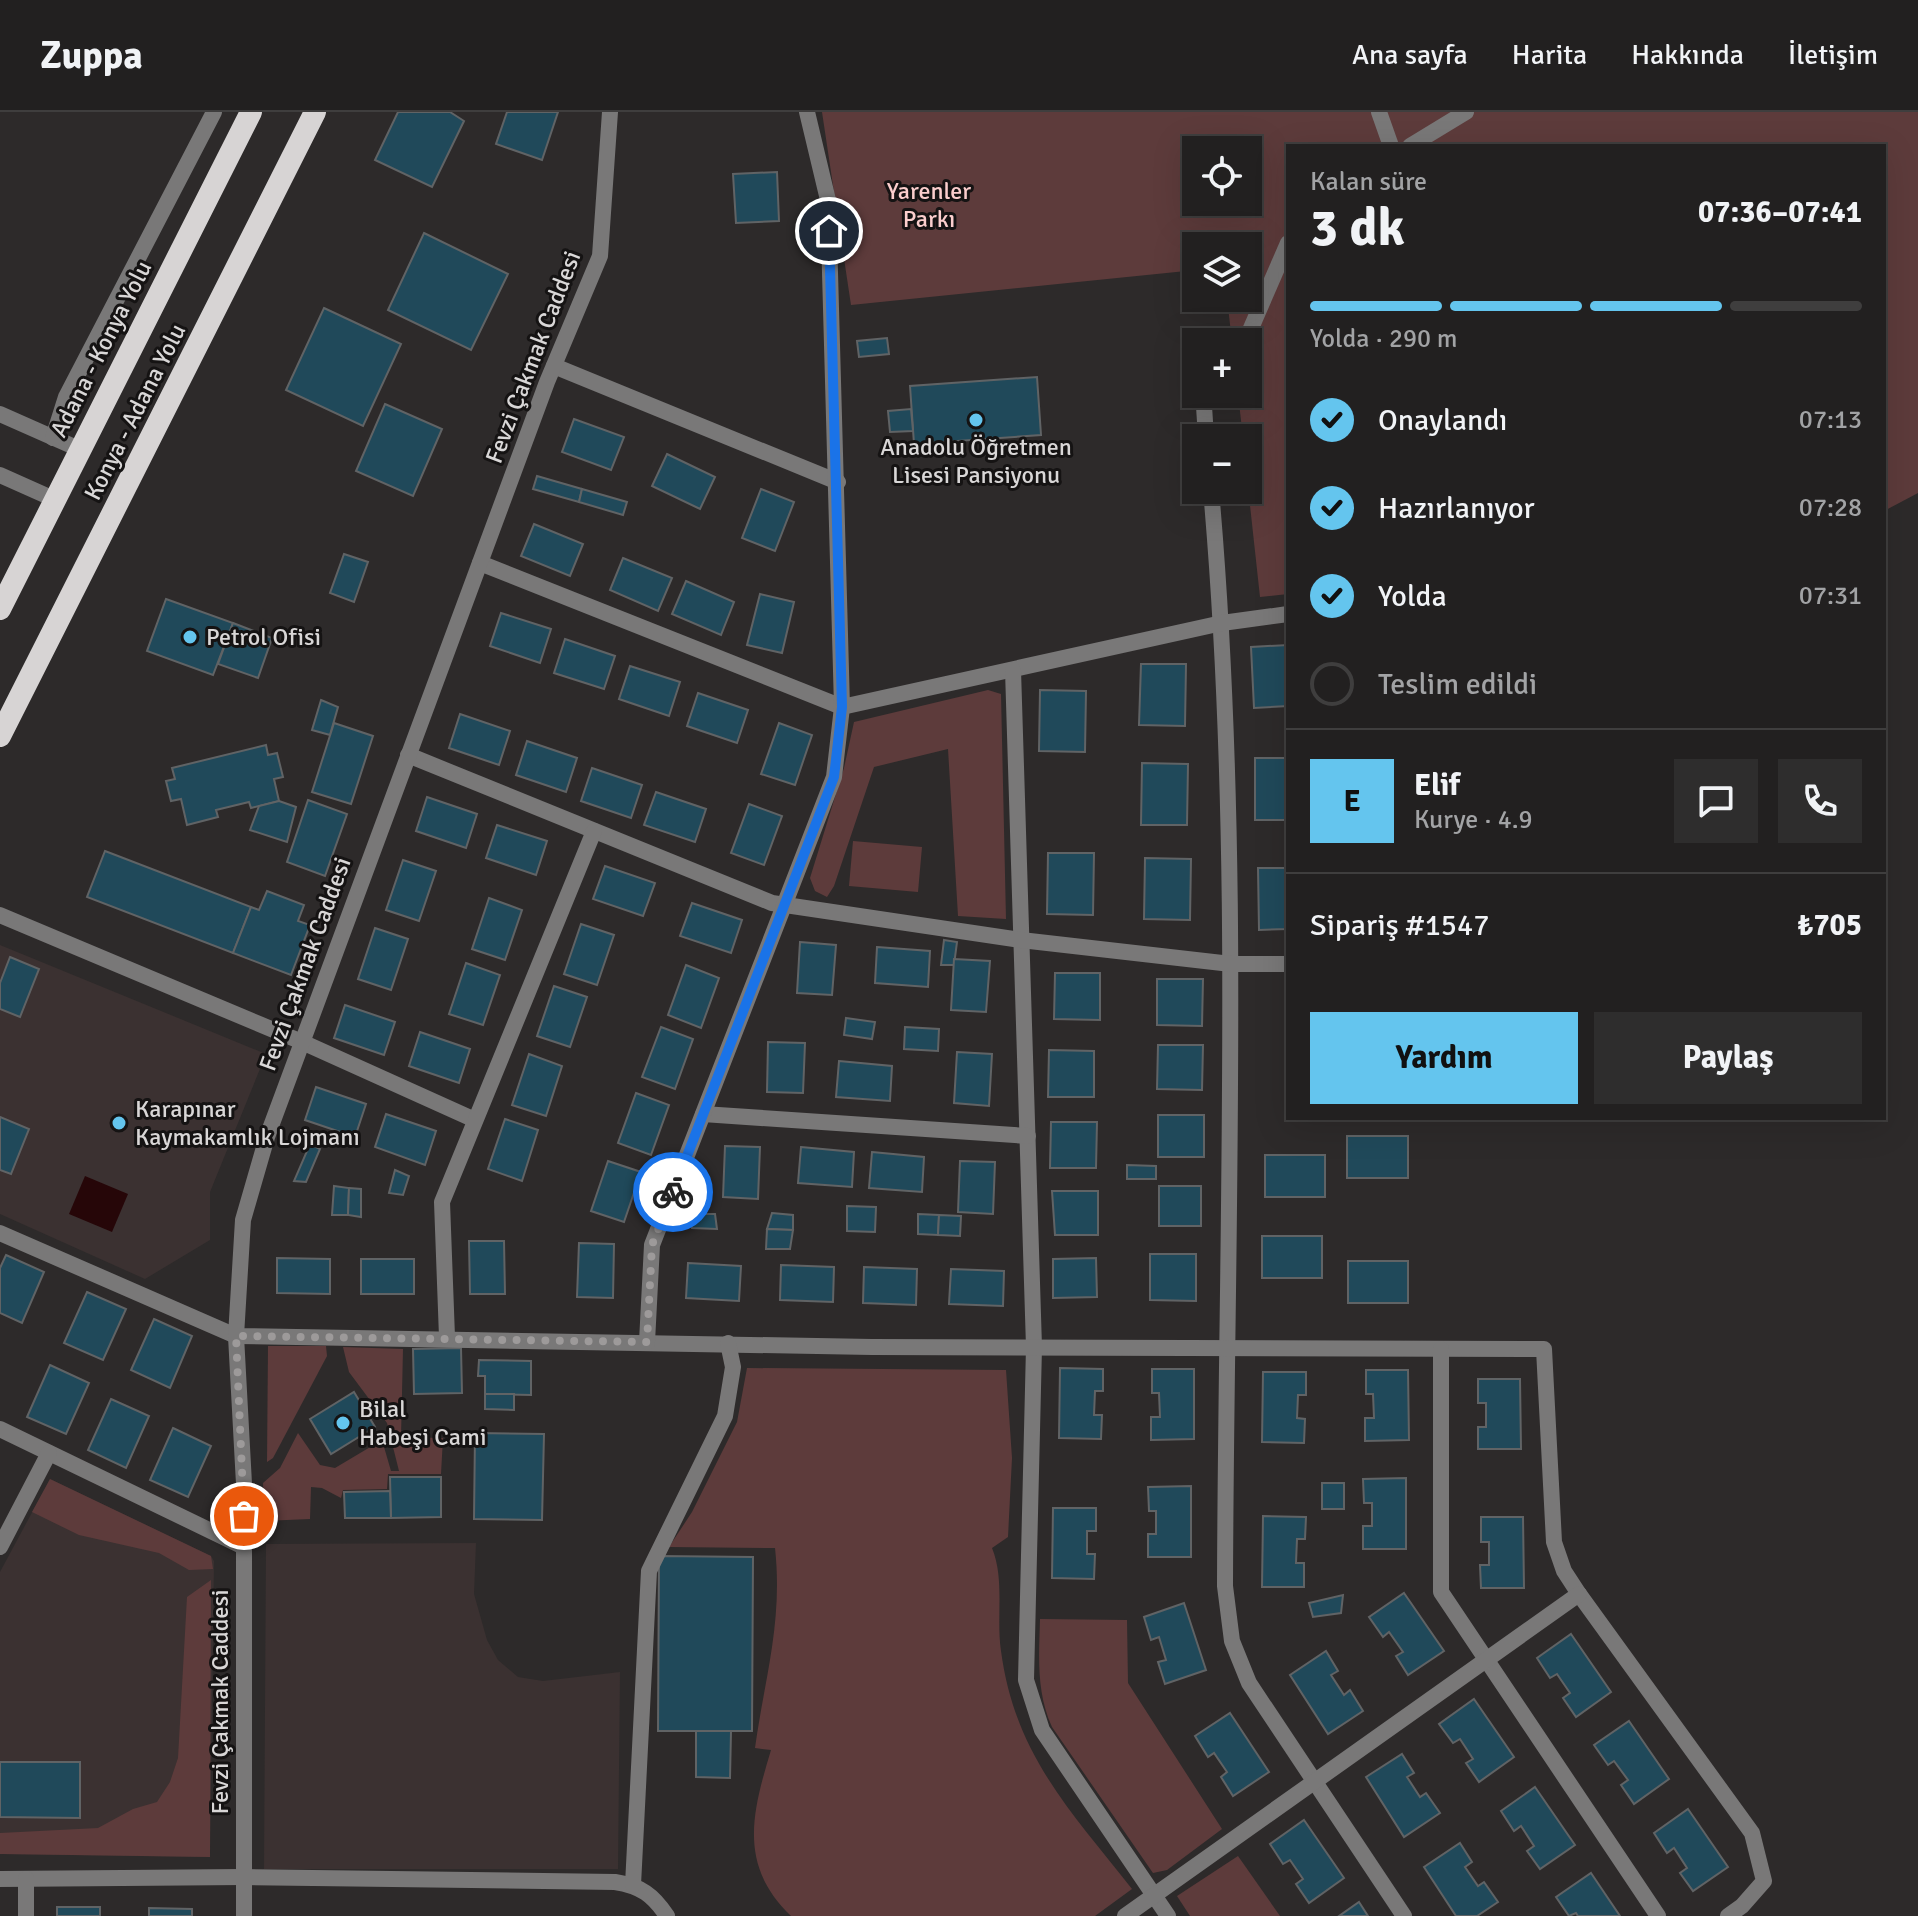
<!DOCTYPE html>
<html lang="tr">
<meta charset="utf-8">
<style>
body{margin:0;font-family:Signika,sans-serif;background:#2e2d2d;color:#f1f3f6;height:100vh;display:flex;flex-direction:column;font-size:30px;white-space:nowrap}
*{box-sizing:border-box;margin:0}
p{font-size:26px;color:#a2a3a5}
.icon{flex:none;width:44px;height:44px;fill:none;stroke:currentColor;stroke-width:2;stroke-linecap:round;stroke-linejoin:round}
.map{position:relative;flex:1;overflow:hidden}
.sheet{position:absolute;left:1286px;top:32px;width:600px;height:976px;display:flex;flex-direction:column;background:#222020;border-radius:0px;box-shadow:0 8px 32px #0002,0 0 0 2px #3f3e3e}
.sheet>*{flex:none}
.buttons{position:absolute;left:1182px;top:24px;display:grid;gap:16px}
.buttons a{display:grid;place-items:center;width:80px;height:80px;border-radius:0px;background:#222020;box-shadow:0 8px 32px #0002,0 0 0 2px #3f3e3e;font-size:40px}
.pin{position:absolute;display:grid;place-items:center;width:68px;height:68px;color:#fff;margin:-34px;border:4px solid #fff;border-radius:50%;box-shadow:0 2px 8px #0007}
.courier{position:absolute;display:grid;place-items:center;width:80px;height:80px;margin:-40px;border:6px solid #1a73e8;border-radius:50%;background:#fff;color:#222;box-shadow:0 2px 10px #0007}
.head em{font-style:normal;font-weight:700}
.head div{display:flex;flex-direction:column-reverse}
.head{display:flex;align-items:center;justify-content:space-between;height:136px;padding:0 24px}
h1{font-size:52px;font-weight:700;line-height:60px}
.bar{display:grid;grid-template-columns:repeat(4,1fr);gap:12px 8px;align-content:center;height:96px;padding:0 24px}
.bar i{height:10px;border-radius:6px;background:#3f3e3e}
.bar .active{background:#64c5ee}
.bar p{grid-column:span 4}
.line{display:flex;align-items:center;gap:20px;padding:0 24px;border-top:2px solid #3f3e3e}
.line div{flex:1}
.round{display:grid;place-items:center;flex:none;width:84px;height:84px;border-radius:0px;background:#2e2d2d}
ol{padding:0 24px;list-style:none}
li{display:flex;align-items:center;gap:24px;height:88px}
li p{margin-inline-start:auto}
li .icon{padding:8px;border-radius:50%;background:#64c5ee;color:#111;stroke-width:4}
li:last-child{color:#a2a3a5}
li i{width:44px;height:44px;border:4px solid #3f3e3e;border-radius:50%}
.button{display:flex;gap:16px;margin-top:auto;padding:16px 24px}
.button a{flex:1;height:92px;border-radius:0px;background:#64c5ee;color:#111;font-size:32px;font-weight:700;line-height:92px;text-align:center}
.button a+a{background:#2e2d2d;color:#f1f3f6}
header{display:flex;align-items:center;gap:48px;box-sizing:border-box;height:112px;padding:0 40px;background:#222020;border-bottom:2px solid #3f3e3e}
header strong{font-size:38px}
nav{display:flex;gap:44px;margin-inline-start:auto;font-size:28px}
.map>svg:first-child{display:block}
.built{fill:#3b3131}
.green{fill:#5d3b3b;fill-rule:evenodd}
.water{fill:#260608}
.building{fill:#20495a;stroke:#606365;stroke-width:2}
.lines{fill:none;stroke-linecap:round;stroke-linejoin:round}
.pedestrian{stroke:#797878;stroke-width:16}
.minor{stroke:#797878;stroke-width:16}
.trunk{stroke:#d7d4d4;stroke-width:22}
.done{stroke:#9d9a9a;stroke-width:8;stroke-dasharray:0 14.4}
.route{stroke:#1a73e8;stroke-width:10}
.poi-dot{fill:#64c5ee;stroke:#151313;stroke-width:3}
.labels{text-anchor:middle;stroke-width:6;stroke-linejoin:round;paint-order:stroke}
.park-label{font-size:24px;fill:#fbcecd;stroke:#151313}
.street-label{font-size:24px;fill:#d9d7d7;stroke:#151313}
.poi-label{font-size:24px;fill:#d9d7d7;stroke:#151313;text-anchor:start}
</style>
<header>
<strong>Zuppa</strong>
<nav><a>Ana sayfa</a><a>Harita</a><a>Hakkında</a><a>İletişim</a></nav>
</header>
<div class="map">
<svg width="1918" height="1804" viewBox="0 0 1918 1804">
<rect width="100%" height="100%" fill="#2d2a2a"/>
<g class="built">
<polygon points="0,833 266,942 210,1080 210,1128 145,1167 0,1102"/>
<polygon points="50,1367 211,1444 214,1449 210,1745 0,1742 0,1460"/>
<polygon points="476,1431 474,1482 487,1528 498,1548 518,1565 543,1569 620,1560 618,1757 264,1757 266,1432"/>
</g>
<g class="green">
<path d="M822 0H1918V381L1884 399V34H1288V482L1260 485 1248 375V326H1243L1238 282H1248V230H1232L1227 186H1248V134H1196V158L851 193ZM1196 38H1248V90H1196Z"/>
<polygon points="988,578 1001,582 1006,807 958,804 948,637 874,655 834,774 827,785 815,779 810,766 844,656 854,610"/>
<polygon points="853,729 922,735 918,780 849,774"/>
<polygon points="268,1234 326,1234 327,1244 273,1346 267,1350"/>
<polygon points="343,1235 403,1237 401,1325 443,1326 441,1362 388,1362 387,1377 343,1378 341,1386 322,1376 311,1375 310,1407 264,1409 263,1371 280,1356 298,1321 320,1353 335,1356 382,1328 391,1359 399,1359 387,1311 349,1260"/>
<path d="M747 1256 1006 1258 1012 1346 1008 1425 992 1436C1005 1468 996 1505 1001 1539 1015 1643 1070 1698 1132 1777L1095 1804H791C738 1753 752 1701 771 1638L755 1636C765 1564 783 1510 775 1436L669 1435 692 1400 737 1310Z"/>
<polygon points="50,1367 211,1444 213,1457 189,1458 159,1441 79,1423 32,1400"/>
<polygon points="211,1468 210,1745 0,1742 0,1721 98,1716 133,1697 157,1690 170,1670 178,1646 187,1485"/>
<path d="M1040 1507 1127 1508 1128 1571 1222 1717 1167 1758 1153 1761 1052 1615C1036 1579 1039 1545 1040 1507Z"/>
<polygon points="1238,1744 1280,1804 1190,1804 1177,1784"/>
</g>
<polygon class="water" points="85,1064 128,1082 112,1120 69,1102"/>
<g class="building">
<polygon points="398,0 450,0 464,9 432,75 375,48"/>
<polygon points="507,0 558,0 542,48 496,32"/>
<polygon points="777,60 779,109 736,111 733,62"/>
<polygon points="424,121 508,162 471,238 388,198"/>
<polygon points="324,196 401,232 363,314 286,278"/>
<polygon points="887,226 889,242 859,245 857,229"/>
<polygon points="1037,265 1041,323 914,332 910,274"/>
<polygon points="385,292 442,317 413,384 356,359"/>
<polygon points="911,297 913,319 890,320 888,299"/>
<polygon points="574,307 624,325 611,358 562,340"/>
<polygon points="667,342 715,365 700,397 652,374"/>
<polygon points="537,364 582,377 579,390 533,377"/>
<polygon points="582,377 627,390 623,403 579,390"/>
<polygon points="761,377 794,390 775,439 742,426"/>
<polygon points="534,412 583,432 570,464 521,444"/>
<polygon points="344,442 368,450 354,490 330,481"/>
<polygon points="623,446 672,466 658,499 610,478"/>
<polygon points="686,469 734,490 721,523 672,502"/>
<polygon points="760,482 794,490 782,541 747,533"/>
<polygon points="166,487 233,511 213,563 147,539"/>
<polygon points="501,501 551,517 540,551 490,534"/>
<polygon points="233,511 272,526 258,566 218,552"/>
<polygon points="565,527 615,544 604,577 554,561"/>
<polygon points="1288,533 1288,594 1254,596 1251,535"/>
<polygon points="1141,552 1186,552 1185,614 1139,613"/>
<polygon points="630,554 680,570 669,604 619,587"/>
<polygon points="1040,578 1086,579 1085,640 1039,639"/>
<polygon points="698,581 748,598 737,631 687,614"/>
<polygon points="321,588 338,595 330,623 312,618"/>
<polygon points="460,602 510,619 499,653 449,636"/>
<polygon points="334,611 373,624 351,692 312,680"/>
<polygon points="779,611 812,623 795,673 761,662"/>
<polygon points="527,629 577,646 566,680 516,663"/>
<polygon points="266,633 268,643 277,641 283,665 274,667 279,689 251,696 249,690 216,698 218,705 187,713 181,687 171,689 166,669 175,667 172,656"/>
<rect x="1255" y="646" width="33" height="62"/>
<polygon points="1142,651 1188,652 1187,713 1141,713"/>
<polygon points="592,656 642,673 631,706 581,689"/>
<polygon points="656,680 706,697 695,730 644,713"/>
<polygon points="427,685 477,702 466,736 416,719"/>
<polygon points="308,688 347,702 325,764 287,750"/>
<polygon points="279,689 296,695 287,730 250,718 259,694"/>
<polygon points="749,692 782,704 764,753 731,741"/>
<polygon points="497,713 547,729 536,763 486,746"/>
<polygon points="105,739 251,795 233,841 87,785"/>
<polygon points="1048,741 1094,741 1093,803 1047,802"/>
<polygon points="1145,746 1191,747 1190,808 1144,807"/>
<polygon points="403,748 436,759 419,809 386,798"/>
<polygon points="605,754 655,771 643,804 593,787"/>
<polygon points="1258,756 1288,756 1288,817 1259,818"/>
<polygon points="267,779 304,793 298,809 310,813 291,863 233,841 251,795 259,798"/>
<polygon points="489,786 522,798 505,848 472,837"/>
<polygon points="692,791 742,808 731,841 680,824"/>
<polygon points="581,812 614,823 597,873 564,862"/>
<polygon points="375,816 408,827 391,878 358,867"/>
<polygon points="944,828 957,830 954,853 941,853"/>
<polygon points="800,830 836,833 832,883 797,881"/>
<polygon points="877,835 930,839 928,875 875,871"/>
<polygon points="10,845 39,857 20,905 0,897 0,871"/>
<polygon points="954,847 990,849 986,900 951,898"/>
<polygon points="466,851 500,863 483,913 449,902"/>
<polygon points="686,853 719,866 701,916 668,903"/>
<polygon points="1055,861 1100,861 1100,908 1054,907"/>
<polygon points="1157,867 1203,867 1202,914 1157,913"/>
<polygon points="554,874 587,885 570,935 537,924"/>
<polygon points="345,893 395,910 384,943 334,926"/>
<polygon points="846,906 875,910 872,927 844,923"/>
<polygon points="661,915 693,927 675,977 642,965"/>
<polygon points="905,915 939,917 938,939 904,937"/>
<polygon points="420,920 470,937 459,971 409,954"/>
<polygon points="768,930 805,931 803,981 767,980"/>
<polygon points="1158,933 1203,933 1202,978 1157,977"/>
<polygon points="1049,938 1094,939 1094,985 1048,985"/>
<polygon points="957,940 992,942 989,994 954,991"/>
<polygon points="529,942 562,954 546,1004 512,993"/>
<polygon points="839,949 892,954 890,989 836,985"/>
<polygon points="316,975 366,992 355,1025 305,1008"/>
<polygon points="636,981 669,993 651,1043 618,1031"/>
<polygon points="386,1002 436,1019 425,1053 375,1035"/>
<rect x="1158" y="1003" width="46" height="42"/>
<polygon points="0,1005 29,1017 11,1062 0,1058"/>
<polygon points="505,1007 538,1018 522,1069 488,1057"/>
<polygon points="1051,1010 1097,1010 1096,1056 1050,1056"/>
<rect x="1347" y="1024" width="61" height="42"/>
<polygon points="310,1032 320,1037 306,1070 294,1069"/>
<polygon points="725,1034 760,1035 758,1087 723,1085"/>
<polygon points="801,1035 854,1040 852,1075 798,1071"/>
<polygon points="872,1040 924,1045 922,1080 869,1076"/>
<rect x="1265" y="1043" width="60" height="42"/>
<polygon points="608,1049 641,1060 624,1110 591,1099"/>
<polygon points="960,1049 995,1050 993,1102 958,1100"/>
<polygon points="1127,1053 1156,1054 1156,1067 1127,1067"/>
<polygon points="395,1058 409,1064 403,1083 389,1081"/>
<polygon points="334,1074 349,1076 348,1103 332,1103"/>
<rect x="1159" y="1074" width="42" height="40"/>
<polygon points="349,1076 361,1077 361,1105 348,1103"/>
<polygon points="1052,1079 1098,1079 1098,1123 1055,1123"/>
<polygon points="847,1094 876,1095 875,1120 847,1119"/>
<polygon points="772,1101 793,1103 793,1118 767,1117"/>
<polygon points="689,1102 715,1102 717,1117 692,1116"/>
<polygon points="918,1102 939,1103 938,1123 918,1122"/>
<polygon points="939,1103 961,1104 960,1124 938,1123"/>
<polygon points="767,1117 793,1118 790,1137 766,1137"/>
<rect x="1262" y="1124" width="60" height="42"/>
<polygon points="469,1129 504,1129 505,1182 470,1182"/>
<polygon points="579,1131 614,1132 613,1186 577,1185"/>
<polygon points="1150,1142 1196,1142 1196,1189 1150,1188"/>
<polygon points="6,1143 44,1160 22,1211 0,1201 0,1156"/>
<polygon points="277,1146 330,1147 330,1182 277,1181"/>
<polygon points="1096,1146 1097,1185 1053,1186 1053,1147"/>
<rect x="361" y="1147" width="53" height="35"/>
<rect x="1348" y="1149" width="60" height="42"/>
<polygon points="688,1151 741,1154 739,1189 686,1186"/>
<polygon points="781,1153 834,1155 833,1190 780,1188"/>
<polygon points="864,1155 917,1157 916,1193 863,1191"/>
<polygon points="951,1157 1004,1159 1003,1194 949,1192"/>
<polygon points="87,1180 126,1197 103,1248 64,1231"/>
<polygon points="154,1207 192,1224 170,1276 131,1258"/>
<polygon points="461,1236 462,1281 414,1282 413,1237"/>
<polygon points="479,1248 531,1249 531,1283 485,1282 485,1264 478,1264"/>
<polygon points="50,1253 89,1271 66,1322 27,1305"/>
<polygon points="1060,1256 1103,1257 1103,1279 1095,1279 1094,1303 1102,1303 1101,1327 1059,1326"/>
<polygon points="1152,1257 1194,1257 1194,1327 1151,1328 1151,1305 1160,1305 1159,1281 1152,1281"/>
<polygon points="1366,1258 1408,1258 1409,1328 1365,1329 1365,1306 1374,1306 1373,1282 1366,1282"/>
<polygon points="1263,1260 1306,1260 1306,1283 1298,1283 1297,1306 1305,1307 1304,1331 1262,1330"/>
<polygon points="1478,1267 1520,1267 1521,1337 1478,1337 1478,1315 1486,1315 1486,1291 1478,1291"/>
<polygon points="354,1280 375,1315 331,1342 310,1307"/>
<polygon points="485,1282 514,1282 514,1298 485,1297"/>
<polygon points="111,1287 149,1304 126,1356 88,1338"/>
<polygon points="173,1316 211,1334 188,1385 150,1368"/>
<polygon points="475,1321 544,1322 542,1408 474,1407"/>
<polygon points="390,1365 441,1365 441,1405 391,1406"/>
<polygon points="1406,1366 1406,1437 1363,1437 1363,1414 1372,1414 1372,1391 1364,1391 1363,1367"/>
<rect x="1322" y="1371" width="22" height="26"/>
<polygon points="1191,1374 1191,1445 1148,1445 1148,1422 1156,1422 1156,1399 1149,1399 1148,1375"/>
<polygon points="390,1379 391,1406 345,1406 344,1380"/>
<polygon points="1053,1396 1096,1396 1096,1419 1087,1419 1087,1442 1095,1442 1094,1467 1052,1466"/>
<polygon points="1263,1404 1306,1405 1305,1427 1297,1427 1296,1451 1304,1451 1304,1475 1262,1475"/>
<polygon points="1481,1405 1523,1405 1524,1476 1481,1476 1480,1453 1489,1453 1489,1430 1481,1430"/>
<polygon points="659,1444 753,1445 752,1619 658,1619"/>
<polygon points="1404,1481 1444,1539 1408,1563 1396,1544 1403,1540 1389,1520 1383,1525 1369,1505"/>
<polygon points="1343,1483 1341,1501 1313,1505 1309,1491"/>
<polygon points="1184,1491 1206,1558 1165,1572 1158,1550 1166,1548 1159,1525 1151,1528 1144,1505"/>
<polygon points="1571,1522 1611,1580 1576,1605 1563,1586 1570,1581 1557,1562 1550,1566 1537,1546"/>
<polygon points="1326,1539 1338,1559 1331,1563 1344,1583 1350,1578 1363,1599 1328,1622 1290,1563"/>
<polygon points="1474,1587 1514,1645 1479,1670 1466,1651 1473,1647 1460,1627 1453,1631 1439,1612"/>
<polygon points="1230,1601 1269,1660 1233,1684 1221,1665 1227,1660 1214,1641 1208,1645 1195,1624"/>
<polygon points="1629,1609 1669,1667 1634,1692 1621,1673 1628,1668 1614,1649 1608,1653 1594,1633"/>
<polygon points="696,1619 731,1619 730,1666 696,1665"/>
<polygon points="1402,1642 1414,1661 1407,1665 1420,1685 1426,1681 1440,1701 1404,1725 1366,1665"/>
<polygon points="0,1650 80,1650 80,1706 0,1705"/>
<polygon points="1535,1675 1575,1733 1540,1757 1527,1739 1534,1734 1521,1714 1514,1719 1501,1699"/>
<polygon points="1688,1697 1728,1755 1693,1779 1680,1761 1687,1756 1674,1736 1667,1741 1654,1721"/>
<polygon points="1304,1708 1344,1766 1309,1791 1296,1772 1303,1767 1290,1748 1283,1752 1270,1732"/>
<polygon points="1460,1731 1472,1750 1465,1755 1478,1774 1484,1770 1498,1790 1477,1804 1456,1804 1424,1755"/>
<polygon points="1591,1761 1620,1804 1578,1804 1576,1801 1569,1804 1556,1785"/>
<polygon points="1359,1790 1368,1804 1339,1804"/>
<rect x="57" y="1795" width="43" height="9"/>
<polygon points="149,1796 192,1797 192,1804 149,1804"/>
</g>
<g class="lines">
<polyline class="pedestrian" points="1379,0 1391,34"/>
<g class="minor">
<polyline points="1410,34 1466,0"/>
<polyline points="1245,230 1288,131"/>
<polyline points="554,254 838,370"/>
<polyline points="0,302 79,337"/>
<polyline points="53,326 66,285 214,0"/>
<polyline points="1206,326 1204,294 1212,282"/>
<polyline points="0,363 56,388"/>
<path d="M1211 378C1243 742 1226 1109 1225 1474L1232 1529 1249 1571 1404 1804"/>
<polyline points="480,451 842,595 1222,511 1288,502"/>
<polyline points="1013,558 1034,1235 1026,1568 1042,1618 1168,1804"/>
<polyline points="408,643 772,791 1021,828 1231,852 1288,852"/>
<polyline points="0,803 302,930 475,1008"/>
<polyline points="703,1002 1028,1024"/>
<polyline points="0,1121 236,1224 872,1235 1544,1237 1554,1430 1564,1459 1579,1482 1752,1721 1764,1769 1742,1794 1728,1804"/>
<polyline points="447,1225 442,1090 594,719"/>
<polyline points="647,1230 652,1133 834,665 842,595 828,88 807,0"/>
<polyline points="1441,1237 1441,1480 1658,1804"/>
<polyline points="0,1317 244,1435"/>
<polyline points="0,1435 49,1341"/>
<path d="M0 1767 244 1765 615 1770C641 1774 653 1783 667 1804"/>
<polyline points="633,1773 649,1459 725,1304 733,1255 728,1231"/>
<polyline points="26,1804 26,1767"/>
<polyline points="244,1804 244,1372 236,1224 243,1108 267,1025 547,270 600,144 610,0"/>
<polyline points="1125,1804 1579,1482"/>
</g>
<g class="trunk">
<polyline points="0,497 251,0"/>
<polyline points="0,624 315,0"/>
</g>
</g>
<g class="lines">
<polyline class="done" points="244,1404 236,1224 647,1230 652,1133 673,1080"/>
<polyline class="route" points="673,1080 834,665 842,595 829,119"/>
</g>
<g class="poi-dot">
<circle cx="976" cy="308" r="8"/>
<circle cx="190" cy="525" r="8"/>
<circle cx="119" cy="1011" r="8"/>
<circle cx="343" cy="1311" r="8"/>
</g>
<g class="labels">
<g class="park-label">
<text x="929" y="87">Yarenler<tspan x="929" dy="28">Parkı</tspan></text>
</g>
<g class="street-label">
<text transform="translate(101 237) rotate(-63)" y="8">Adana - Konya Yolu</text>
<text transform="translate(533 245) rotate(-69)" y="8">Fevzi Çakmak Caddesi</text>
<text transform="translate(135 300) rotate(-63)" y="8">Konya - Adana Yolu</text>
<text transform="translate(305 852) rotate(-70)" y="8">Fevzi Çakmak Caddesi</text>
<text transform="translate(220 1590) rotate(-90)" y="8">Fevzi Çakmak Caddesi</text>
</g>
<g class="poi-label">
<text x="976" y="343" text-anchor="middle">Anadolu Öğretmen<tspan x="976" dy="28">Lisesi Pansiyonu</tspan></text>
<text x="206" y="533">Petrol Ofisi</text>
<text x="135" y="1005">Karapınar<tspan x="135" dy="28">Kaymakamlık Lojmanı</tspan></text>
<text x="359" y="1305">Bilal<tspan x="359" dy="28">Habeşi Cami</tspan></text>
</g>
</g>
</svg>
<div class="buttons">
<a><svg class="icon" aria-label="locate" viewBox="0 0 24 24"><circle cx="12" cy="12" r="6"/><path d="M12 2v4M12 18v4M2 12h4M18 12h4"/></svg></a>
<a><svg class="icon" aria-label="layers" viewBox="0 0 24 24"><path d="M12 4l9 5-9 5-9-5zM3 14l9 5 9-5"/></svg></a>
<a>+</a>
<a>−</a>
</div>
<div class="pin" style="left:244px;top:1404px;background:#ea580c"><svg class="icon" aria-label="bag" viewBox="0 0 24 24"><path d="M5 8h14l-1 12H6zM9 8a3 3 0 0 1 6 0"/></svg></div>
<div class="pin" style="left:829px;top:119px;background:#1f2937"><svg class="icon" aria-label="home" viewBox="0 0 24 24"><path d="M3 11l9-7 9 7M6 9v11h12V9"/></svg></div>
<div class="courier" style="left:673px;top:1080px"><svg class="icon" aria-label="bike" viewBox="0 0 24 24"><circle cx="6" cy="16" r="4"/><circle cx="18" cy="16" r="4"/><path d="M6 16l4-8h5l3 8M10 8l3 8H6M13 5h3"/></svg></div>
<section class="sheet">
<div class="head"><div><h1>3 dk</h1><p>Kalan süre</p></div><em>07:36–07:41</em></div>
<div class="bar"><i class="active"></i><i class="active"></i><i class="active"></i><i></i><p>Yolda · 290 m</p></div>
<ol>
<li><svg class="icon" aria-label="check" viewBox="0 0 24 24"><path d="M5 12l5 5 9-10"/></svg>Onaylandı<p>07:13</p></li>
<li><svg class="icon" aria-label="check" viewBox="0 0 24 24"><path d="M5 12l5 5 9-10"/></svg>Hazırlanıyor<p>07:28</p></li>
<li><svg class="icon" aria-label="check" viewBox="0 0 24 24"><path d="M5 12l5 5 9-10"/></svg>Yolda<p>07:31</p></li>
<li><i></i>Teslim edildi</li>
</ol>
<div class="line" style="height:144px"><b class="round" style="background:#64c5ee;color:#111">E</b><div><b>Elif</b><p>Kurye · 4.9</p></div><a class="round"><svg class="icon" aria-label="chat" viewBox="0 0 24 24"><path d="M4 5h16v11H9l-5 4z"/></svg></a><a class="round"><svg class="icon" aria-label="phone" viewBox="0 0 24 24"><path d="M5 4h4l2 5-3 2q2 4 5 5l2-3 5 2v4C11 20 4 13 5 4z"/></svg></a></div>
<div class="line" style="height:104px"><div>Sipariş #1547</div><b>₺705</b></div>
<div class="button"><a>Yardım</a><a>Paylaş</a></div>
</section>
</div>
